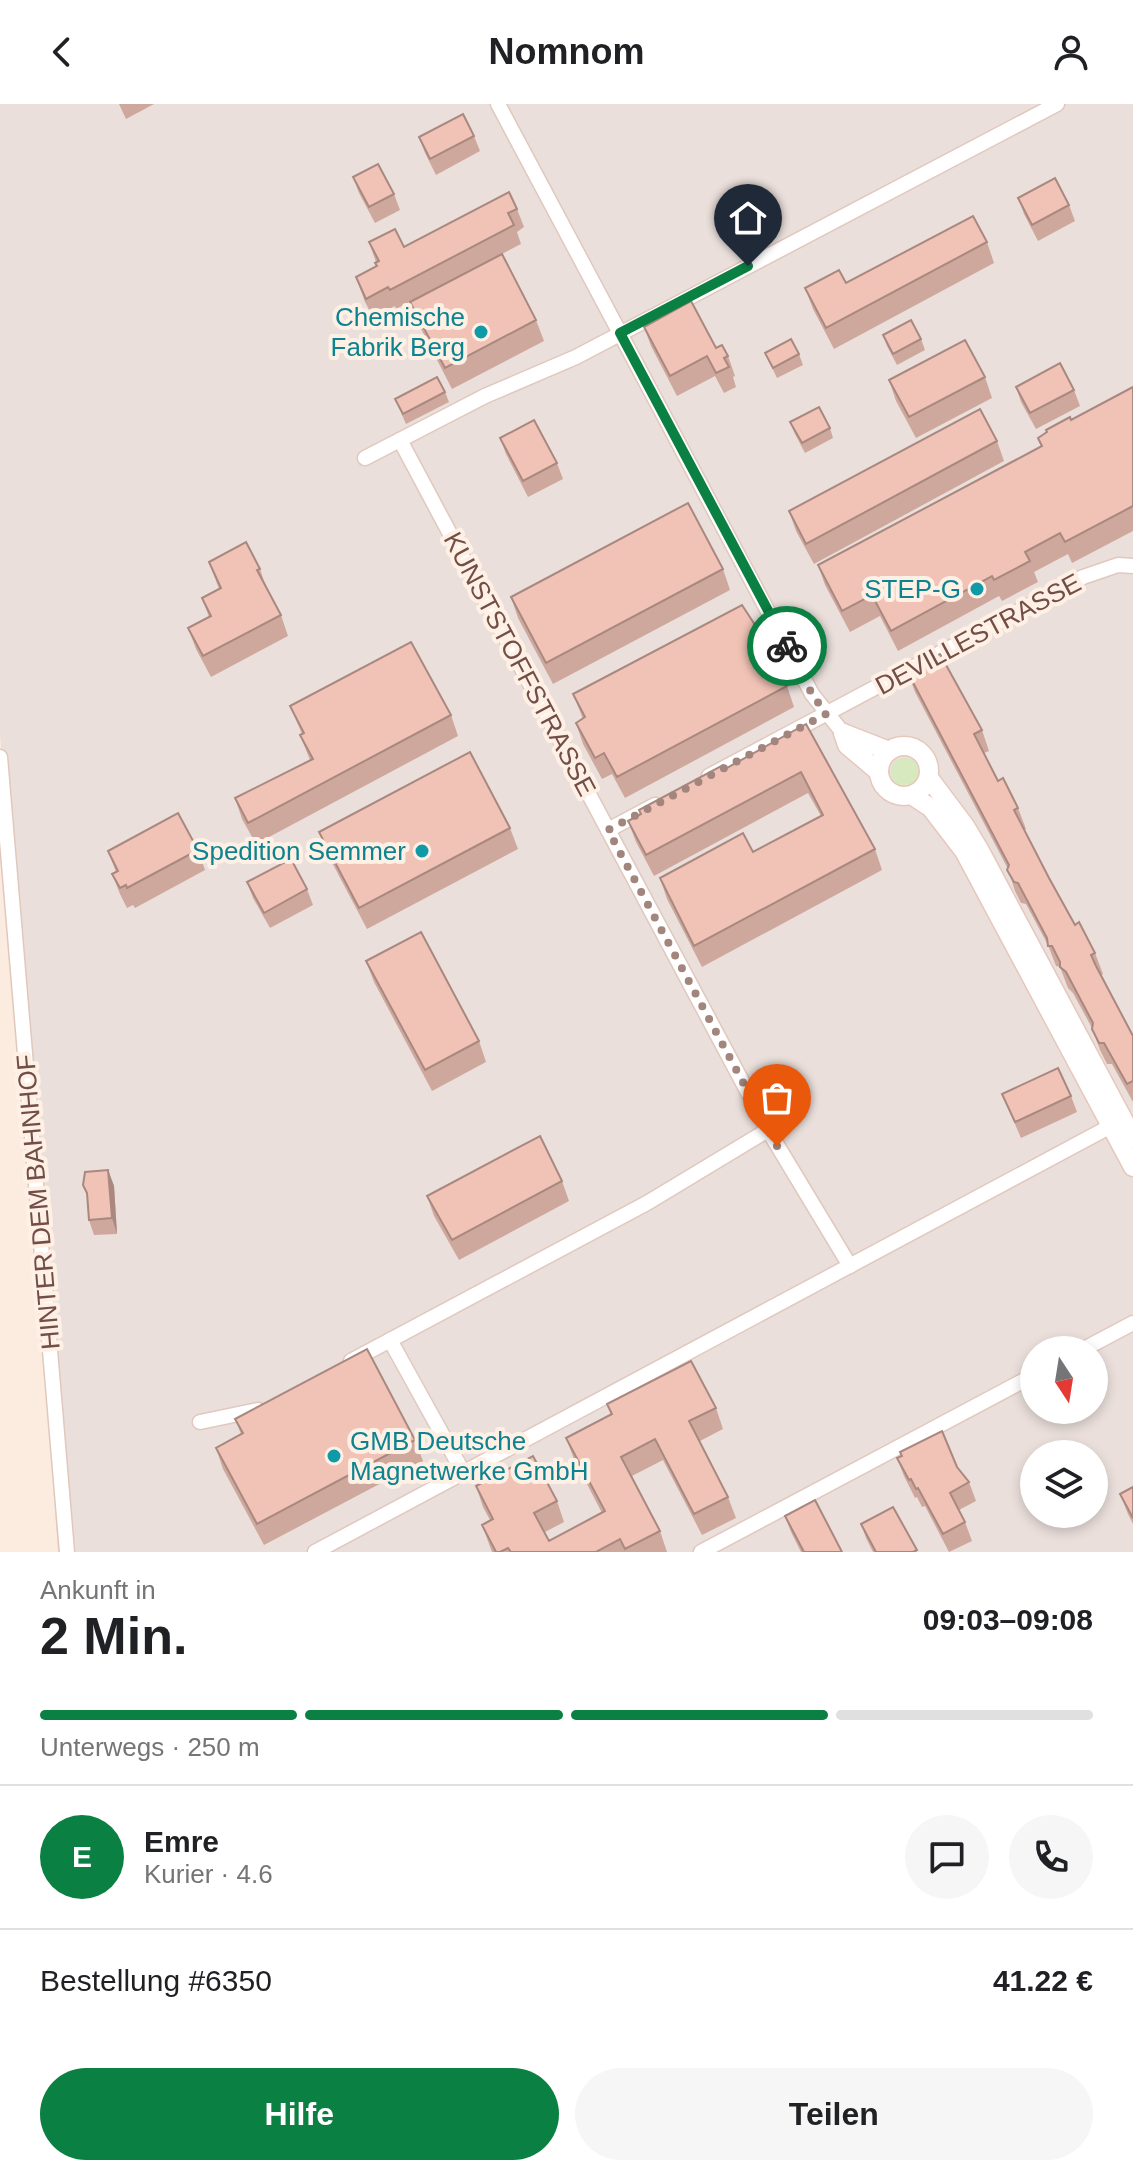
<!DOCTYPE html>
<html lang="de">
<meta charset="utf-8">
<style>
body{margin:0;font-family:Helvetica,sans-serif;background:#f6f6f6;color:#202124;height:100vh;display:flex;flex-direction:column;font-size:30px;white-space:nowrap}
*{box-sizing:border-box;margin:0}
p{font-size:26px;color:#757577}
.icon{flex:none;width:44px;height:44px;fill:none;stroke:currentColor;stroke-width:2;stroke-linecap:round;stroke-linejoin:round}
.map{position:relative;height:1448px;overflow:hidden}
.details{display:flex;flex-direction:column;background:#fff;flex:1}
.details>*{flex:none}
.needle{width:52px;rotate:168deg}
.tools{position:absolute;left:1020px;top:1232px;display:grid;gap:16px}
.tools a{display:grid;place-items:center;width:88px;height:88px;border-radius:50%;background:#fff;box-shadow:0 4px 12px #0003;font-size:40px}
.pin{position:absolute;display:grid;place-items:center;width:68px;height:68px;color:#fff;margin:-82px -34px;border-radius:50% 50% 50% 0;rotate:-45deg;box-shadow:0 0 8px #0007}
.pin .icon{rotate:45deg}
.courier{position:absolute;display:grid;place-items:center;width:80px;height:80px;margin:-40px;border:6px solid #0b8043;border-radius:50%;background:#fff;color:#222;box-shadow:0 2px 10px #0007}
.headline em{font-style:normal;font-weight:700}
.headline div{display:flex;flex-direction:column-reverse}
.headline{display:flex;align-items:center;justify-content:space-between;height:136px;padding:0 40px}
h1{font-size:52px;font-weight:700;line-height:60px}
.bar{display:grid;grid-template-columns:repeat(4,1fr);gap:12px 8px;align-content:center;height:96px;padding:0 40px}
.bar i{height:10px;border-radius:6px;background:#e0e0e0}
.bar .on{background:#0b8043}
.bar p{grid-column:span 4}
.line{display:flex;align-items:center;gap:20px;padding:0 40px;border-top:2px solid #e0e0e0}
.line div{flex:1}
.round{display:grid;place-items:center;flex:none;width:84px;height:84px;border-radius:42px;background:#f6f6f6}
.cta{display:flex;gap:16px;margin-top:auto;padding:16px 40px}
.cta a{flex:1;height:92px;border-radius:48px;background:#0b8043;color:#fff;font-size:32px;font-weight:700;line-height:92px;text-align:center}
.cta a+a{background:#f6f6f6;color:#202124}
header{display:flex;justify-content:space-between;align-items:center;height:104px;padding:0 40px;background:#fff;font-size:36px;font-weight:700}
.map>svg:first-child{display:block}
.industrial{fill:#eadfdb;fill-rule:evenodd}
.green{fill:#d7e9be}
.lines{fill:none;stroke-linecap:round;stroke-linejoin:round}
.street-casing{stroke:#e1c8be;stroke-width:17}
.secondary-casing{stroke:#e7c7bb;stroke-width:21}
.street{stroke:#fff;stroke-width:14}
.secondary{stroke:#fff;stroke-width:18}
.wall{fill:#cfa89d}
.shaded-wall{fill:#a9887f}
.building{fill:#f1c3b6;stroke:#a9887f;stroke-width:2}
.done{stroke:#a2857c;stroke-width:8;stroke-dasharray:0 14.4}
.route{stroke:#0b8043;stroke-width:10}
.culture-dot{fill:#0f9aa8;stroke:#fff0e5;stroke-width:3}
.labels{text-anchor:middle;stroke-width:8;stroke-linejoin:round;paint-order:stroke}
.culture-label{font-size:26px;fill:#0d838f;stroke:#fff0e5;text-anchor:end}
.street-label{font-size:26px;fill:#724e47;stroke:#fff0e5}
</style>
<header><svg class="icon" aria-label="back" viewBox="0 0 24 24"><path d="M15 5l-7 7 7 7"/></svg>Nomnom<svg class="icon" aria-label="person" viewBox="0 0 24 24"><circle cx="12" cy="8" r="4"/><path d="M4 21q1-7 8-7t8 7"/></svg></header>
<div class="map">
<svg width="1133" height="1448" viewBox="0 0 1133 1448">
<rect width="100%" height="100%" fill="#fcebdf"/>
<path class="industrial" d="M0 0H1133V1448H58L0 629ZM1034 1246H1094V1306H1034ZM1034 1350H1094V1410H1034Z"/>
<circle class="green" cx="905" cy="668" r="14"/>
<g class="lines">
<g class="street-casing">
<g id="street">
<polyline points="498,0 812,590 843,629"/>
<polyline points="400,336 768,1026 850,1162"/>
<polyline points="365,354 485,292 576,253 1057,0"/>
<polyline points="0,653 67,1448"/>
<polyline points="709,672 1083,473 1118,461 1133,462"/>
<polyline points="608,726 655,701"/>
<polyline points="390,1236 463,1368"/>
<polyline points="1082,1246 1133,1219"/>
<polyline points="351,1257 647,1099 768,1026"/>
<polyline points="200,1318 258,1306"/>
<polyline points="315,1448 1111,1022"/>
<polyline points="701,1448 1034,1271"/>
</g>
</g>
<g class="secondary-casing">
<g id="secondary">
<polyline points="843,629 847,641 879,668"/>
<polyline points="843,629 889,647"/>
<circle cx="904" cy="667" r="25"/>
<polyline points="929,674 965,722 980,747 1133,1034"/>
<polyline points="913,692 931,704 964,747 1133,1063"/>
</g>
</g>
<use href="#street" class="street"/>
<use href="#secondary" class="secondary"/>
</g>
<g class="wall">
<polygon points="119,0 154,0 126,15"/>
<polygon points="474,32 480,47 436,71 425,49 419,33"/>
<polygon points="353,73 394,90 400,106 375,119 359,89"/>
<polygon points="1018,94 1069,101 1075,117 1038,137 1024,110"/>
<polygon points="517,105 524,123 517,128 521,140 396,205 395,202 373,213 365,198 356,173 376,162 376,158 369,138 404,143"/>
<polygon points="987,138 994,159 834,245 813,205 805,184 846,179"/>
<polygon points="410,198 536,216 544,237 452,285 418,219"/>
<polygon points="644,223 716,244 728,252 735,272 733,273 736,283 724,289 715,272 677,292 651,242"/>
<polygon points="883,231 921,235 925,246 897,261 887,242"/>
<polygon points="765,249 799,250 803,261 777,274"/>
<polygon points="985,273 992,294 916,334 896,297 889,276"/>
<polygon points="1016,283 1074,286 1080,302 1036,325 1021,298"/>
<polygon points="1133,283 1133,427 1072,459 1068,450 1034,468 1038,478 1002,497 999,492 898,547 880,512 850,528 825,481 818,461 1041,343 1038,334"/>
<polygon points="445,288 449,298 406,320 395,295"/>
<polygon points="790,318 830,324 833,334 805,349 794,328"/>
<polygon points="500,334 557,359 563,375 528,393 506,350"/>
<polygon points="997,337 1004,357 814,460 796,427 789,407"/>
<polygon points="209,458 260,465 267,486 281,511 288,532 211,573 196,545 188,524 209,513 202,494 219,485"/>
<polygon points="723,465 730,486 553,580 518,514 511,493"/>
<polygon points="907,567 982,626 989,647 984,649 998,677 1018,704 1026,725 1024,726 1075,821 1095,849 1103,870 1101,871 1133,932 1133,998 1112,960 1107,960 1100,946 1092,924 1073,889 1068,884 1060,863 1056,862 1048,841 1026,800 1021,799 1015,787 1008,765 915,588"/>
<polygon points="787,582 794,603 625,694 612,670 602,675 583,640 576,619 583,615 573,590"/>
<polygon points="290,602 451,611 458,632 256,740 242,715 235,694 310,656 300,631 302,630"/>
<polygon points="806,620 875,745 882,766 702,863 667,795 660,774 753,748 821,712 808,689 654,772 636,738 628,717"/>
<polygon points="510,724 518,745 367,825 327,749 319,728"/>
<polygon points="198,746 205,766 135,804 133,801 127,804 120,790 112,770 116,768 108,747"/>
<polygon points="247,778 307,785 313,801 270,824 253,794"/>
<polygon points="366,857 479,937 486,958 432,987 374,878"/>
<polygon points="1002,990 1071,992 1077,1008 1021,1034"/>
<polygon points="108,1066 114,1082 117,1130 94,1131 89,1116 87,1092 83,1081"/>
<polygon points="562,1077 569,1097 459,1156 434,1112 427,1092"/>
<polygon points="607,1300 716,1304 723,1325 700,1337 728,1393 736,1414 702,1431 663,1356 632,1372 660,1427 667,1448 492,1448 482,1421 490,1416 483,1403 476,1382 557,1397 564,1418 545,1428 549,1437 602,1409 574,1355 566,1334 611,1311"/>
<polygon points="235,1315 415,1336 423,1357 264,1441 223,1365 216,1344 241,1330"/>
<polygon points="897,1354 957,1363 969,1378 976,1397 959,1406 965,1418 972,1437 949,1448 925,1402 922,1403 917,1393 915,1394 904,1372"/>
<polygon points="1133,1383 1133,1420 1128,1410 1120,1390"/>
<polygon points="893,1403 917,1448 873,1448 866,1434 861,1420"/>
<polygon points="785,1412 842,1448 801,1448 791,1428"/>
</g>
<polygon class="shaded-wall" points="108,1066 114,1082 117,1130 112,1114"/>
<g class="building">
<polygon points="463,10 474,32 430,55 419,33"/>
<polygon points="378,60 394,90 369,103 353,73"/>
<polygon points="1055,74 1069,101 1032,121 1018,94"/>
<polygon points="509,88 517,105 508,109 514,121 390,186 388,183 366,195 356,173 377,162 375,159 379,157 369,138 395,125 404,143"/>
<polygon points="973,112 987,138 826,224 805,184 839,166 846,179"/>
<polygon points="502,150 536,216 445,264 410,198"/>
<polygon points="691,197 716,244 722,241 728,252 724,254 729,263 716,269 707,252 670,272 644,223"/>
<polygon points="911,216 921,235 893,250 883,231"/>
<polygon points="791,235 799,250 773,264 765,249"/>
<polygon points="965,236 985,273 909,313 889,276"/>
<polygon points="1060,259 1074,286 1030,309 1016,283"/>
<polygon points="437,273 445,288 403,310 395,295"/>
<polygon points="1133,283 1133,402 1065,438 1060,429 1025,448 1030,457 994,476 992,472 891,527 872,491 842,507 818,461 1042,342 1038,334 1047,328 1046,326 1070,313 1071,316"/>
<polygon points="819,303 830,324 802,339 790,318"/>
<polygon points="980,305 997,337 806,440 789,407"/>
<polygon points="534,316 557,359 523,377 500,334"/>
<polygon points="688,399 723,465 546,559 511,493"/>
<polygon points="246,438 260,465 257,466 281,511 203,552 188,524 211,512 202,494 221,484 209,458"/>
<polygon points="742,501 757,524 787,582 617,673 604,649 595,654 576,619 585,613 573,590"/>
<polygon points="411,538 451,611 248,719 235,694 313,655 300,631 304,629 290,602"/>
<polygon points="940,550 982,626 974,630 998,677 1003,674 1018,704 1014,706 1049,774 1075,821 1079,818 1095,849 1091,851 1096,862 1133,932 1133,977 1127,980 1104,939 1099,939 1092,925 1093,919 1066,868 1060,863 1060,858 1052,842 1048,842 1047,834 1018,779 1014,778 1007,766 1009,761 907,567"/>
<polygon points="806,620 875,745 694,842 660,774 743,729 753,748 823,711 801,668 646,751 628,717 641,710 639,706 723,661 725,665"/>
<polygon points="470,648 510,724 359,804 319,728"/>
<polygon points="178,709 198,746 127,784 126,781 120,784 112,770 118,767 108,747"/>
<polygon points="291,755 307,785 264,809 247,778"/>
<polygon points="421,828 479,937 425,966 366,857"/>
<polygon points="1058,964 1071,992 1015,1018 1002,990"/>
<polygon points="540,1032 562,1077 452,1136 427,1092"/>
<polygon points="108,1066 112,1114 89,1116 87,1089 83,1081 85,1068"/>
<polygon points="367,1245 415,1336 257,1420 216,1344 243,1329 235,1315"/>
<polygon points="691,1257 716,1304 689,1317 728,1393 694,1410 655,1335 621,1353 660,1427 625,1445 620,1435 596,1448 511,1448 508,1444 500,1448 496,1448 482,1421 493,1415 476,1382 533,1352 557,1397 534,1409 549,1437 605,1407 566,1334 612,1310 607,1300"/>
<polygon points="942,1327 957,1363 969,1378 950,1389 965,1418 943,1430 918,1384 916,1385 911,1375 909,1376 897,1354 902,1352 900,1348"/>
<polygon points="1133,1383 1133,1414 1120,1390"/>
<polygon points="815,1396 842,1448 804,1448 785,1412"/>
<polygon points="893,1403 917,1446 913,1448 876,1448 861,1420"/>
</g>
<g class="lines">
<polyline class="done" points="777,1042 608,726 826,610 812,590 787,542"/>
<polyline class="route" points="748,162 620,229 787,542"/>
</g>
<g class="culture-dot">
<circle cx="481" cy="228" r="8"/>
<circle cx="977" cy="485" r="8"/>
<circle cx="422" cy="747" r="8"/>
<circle cx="334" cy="1352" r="8"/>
</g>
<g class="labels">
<g class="culture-label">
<text x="465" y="222">Chemische<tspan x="465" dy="30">Fabrik Berg</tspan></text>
<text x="961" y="494">STEP-G</text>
<text x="406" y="756">Spedition Semmer</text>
<text x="350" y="1346" text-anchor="start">GMB Deutsche<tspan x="350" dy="30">Magnetwerke GmbH</tspan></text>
</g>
<g class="street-label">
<text transform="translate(978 530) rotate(-28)" y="9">DEVILLESTRASSE</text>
<text transform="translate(520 560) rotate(62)" y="9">KUNSTSTOFFSTRASSE</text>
<text transform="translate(38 1098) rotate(-95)" y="9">HINTER DEM BAHNHOF</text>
</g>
</g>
</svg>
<div class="tools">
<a><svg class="needle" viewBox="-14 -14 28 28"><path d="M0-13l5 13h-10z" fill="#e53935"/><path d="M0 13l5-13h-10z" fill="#757577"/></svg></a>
<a><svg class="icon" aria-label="layers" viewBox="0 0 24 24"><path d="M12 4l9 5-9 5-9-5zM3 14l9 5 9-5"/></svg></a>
</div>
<div class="pin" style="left:777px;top:1042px;background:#ea580c"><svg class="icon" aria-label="bag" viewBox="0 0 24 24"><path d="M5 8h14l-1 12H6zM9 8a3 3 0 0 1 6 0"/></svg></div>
<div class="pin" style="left:748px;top:162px;background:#1f2937"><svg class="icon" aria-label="home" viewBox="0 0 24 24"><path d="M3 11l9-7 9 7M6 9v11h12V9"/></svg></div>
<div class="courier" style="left:787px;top:542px"><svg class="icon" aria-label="bike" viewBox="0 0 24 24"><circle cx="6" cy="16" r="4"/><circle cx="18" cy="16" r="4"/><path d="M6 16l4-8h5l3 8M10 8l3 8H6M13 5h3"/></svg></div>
</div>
<section class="details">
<div class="headline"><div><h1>2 Min.</h1><p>Ankunft in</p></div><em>09:03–09:08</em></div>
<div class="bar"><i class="on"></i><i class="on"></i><i class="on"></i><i></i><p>Unterwegs · 250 m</p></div>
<div class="line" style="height:144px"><b class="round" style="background:#0b8043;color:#fff">E</b><div><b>Emre</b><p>Kurier · 4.6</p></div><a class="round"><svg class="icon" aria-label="chat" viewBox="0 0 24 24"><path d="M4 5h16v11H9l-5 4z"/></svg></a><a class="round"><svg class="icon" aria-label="phone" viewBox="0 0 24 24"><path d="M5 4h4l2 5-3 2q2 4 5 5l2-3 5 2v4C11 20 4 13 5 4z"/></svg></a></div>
<div class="line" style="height:104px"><div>Bestellung #6350</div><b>41.22 €</b></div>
<div class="cta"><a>Hilfe</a><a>Teilen</a></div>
</section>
